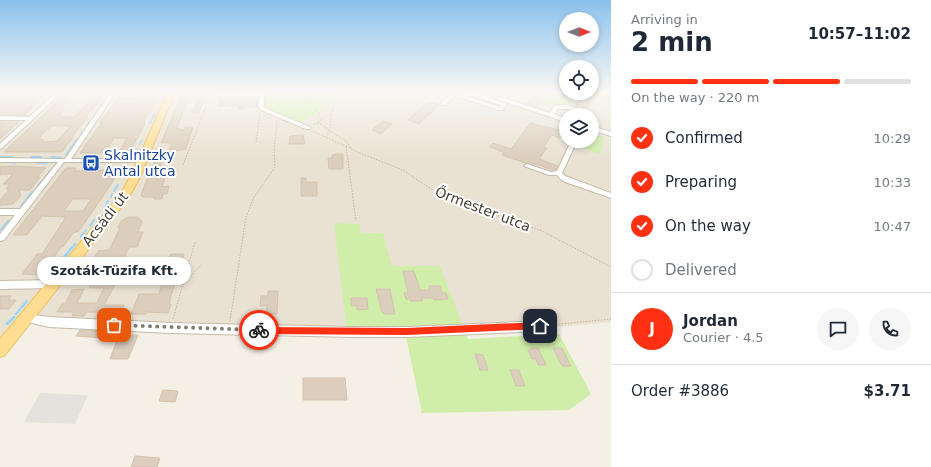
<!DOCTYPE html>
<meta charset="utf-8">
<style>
body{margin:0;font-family:"DejaVu Sans",sans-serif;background:#f6f6f7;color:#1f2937;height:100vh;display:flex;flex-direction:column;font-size:15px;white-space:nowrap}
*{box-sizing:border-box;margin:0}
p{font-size:13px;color:#747a83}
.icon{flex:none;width:22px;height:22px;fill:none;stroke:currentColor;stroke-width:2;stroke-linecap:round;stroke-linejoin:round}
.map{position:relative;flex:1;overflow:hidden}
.panel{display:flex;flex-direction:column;background:#fff;width:320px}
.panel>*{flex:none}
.needle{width:26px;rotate:90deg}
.controls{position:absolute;left:559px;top:12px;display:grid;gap:8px}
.controls a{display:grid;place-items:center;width:40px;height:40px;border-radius:50%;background:#fff;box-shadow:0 2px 6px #0003;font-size:20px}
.pin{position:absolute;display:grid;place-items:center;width:34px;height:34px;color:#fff;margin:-17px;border-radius:8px;box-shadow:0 2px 6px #0006}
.courier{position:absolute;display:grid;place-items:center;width:40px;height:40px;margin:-20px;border:3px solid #ff3112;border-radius:50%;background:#fff;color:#222;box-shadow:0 1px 5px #0007}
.bubble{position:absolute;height:28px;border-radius:14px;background:#fff;box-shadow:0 2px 6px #0003;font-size:13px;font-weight:600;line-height:28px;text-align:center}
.head em{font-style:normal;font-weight:600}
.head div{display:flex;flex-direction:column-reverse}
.head{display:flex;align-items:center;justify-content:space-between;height:68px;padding:0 20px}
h1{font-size:26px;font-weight:600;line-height:30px}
.bar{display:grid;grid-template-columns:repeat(4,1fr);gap:6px 4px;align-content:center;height:48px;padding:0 20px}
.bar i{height:5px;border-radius:3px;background:#e0e1e3}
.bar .active{background:#ff3112}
.bar p{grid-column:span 4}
.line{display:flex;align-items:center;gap:10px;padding:0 20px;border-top:1px solid #e0e1e3}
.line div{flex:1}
.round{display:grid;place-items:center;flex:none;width:42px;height:42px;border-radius:21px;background:#f6f6f7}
ol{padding:0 20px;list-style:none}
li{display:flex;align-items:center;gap:12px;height:44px}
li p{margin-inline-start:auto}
li .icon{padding:4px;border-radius:50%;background:#ff3112;color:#fff;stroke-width:4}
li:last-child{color:#747a83}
li i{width:22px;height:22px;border:2px solid #e0e1e3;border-radius:50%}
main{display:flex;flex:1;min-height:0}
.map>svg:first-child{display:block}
.residential{fill:#e9e2d3;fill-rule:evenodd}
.green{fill:#d0edaa}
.parking{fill:#e5e2de}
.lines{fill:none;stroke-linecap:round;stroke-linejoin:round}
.stream-far2{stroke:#9bd4f8;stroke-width:1.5}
.stream-far1{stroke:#9bd4f8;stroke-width:2}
.stream{stroke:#9bd4f8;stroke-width:2.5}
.building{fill:#dbcebd;stroke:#d3c3ac;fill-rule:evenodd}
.minor-casing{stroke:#c4baaa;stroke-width:2}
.major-casing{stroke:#f0bf58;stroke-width:2}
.path{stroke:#c4b397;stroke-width:1;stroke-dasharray:1.5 1.5;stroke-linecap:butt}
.minor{fill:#fff;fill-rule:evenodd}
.major{fill:#ffde94;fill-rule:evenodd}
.route{fill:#ff3112}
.done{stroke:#857e72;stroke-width:4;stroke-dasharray:0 7.2}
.labels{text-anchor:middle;stroke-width:4;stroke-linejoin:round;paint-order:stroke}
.transit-label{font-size:14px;fill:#164399;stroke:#fff;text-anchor:start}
.street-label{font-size:14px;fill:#484034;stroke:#fff}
</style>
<main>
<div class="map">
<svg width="611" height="467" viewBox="0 0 611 467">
<rect width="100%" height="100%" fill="#f5f0e6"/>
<path class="residential" d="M0 92H611V322L548 328 351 337 26 318 0 350ZM566 115H592V141H566Z"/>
<g class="green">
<polygon points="265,92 346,92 300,123 264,108"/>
<polygon points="551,92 580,94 571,106 553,105 526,99 530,98 544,101"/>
<polygon points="592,134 606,138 599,154 580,147 583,141 592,141"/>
<polygon points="334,223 359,224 361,233 383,233 392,266 440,266 468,339 559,334 591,394 569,410 422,413 404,327 346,326"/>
</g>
<g class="parking">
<polygon points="472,93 508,104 497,119 458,106"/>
<polygon points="40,393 88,395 75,424 24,422"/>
</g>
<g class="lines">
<g class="stream-far2">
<polyline points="164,94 165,92"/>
<polyline points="50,98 56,92"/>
<polyline points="162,99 163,96"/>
<polyline points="40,107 48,100"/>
<polyline points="100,108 103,104"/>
<polyline points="32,114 39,108"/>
<polyline points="15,116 27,116"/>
<polyline points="94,116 96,113"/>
<polyline points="152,119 155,114"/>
<polyline points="90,121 92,119"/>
<polyline points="150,123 152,120"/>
<polyline points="88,125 89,122"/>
<polyline points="81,134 82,132"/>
<polyline points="9,135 25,121"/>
<polyline points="0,144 8,136"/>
<polyline points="140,144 142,140"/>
<polyline points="137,152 138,149"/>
<polyline points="66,155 77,139"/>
<polyline points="135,155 140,155"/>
</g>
<g class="stream-far1">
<polyline points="135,155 140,155"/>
<polyline points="0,157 12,157"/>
<polyline points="31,157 41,157"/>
<polyline points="52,157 61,158"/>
<polyline points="84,158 89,158"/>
<polyline points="117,158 130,158"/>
<polyline points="0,162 2,162"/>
<polyline points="10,162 15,163"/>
<polyline points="37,163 47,163"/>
<polyline points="45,178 50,171"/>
<polyline points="38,186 44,179"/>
<polyline points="114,191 118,185"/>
<polyline points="111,197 112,194"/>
<polyline points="26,200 32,192"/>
<polyline points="21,206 24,202"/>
<polyline points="105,207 108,201"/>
<polyline points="90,226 94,220"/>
<polyline points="1,230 8,221"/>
<polyline points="82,236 86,230"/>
</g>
<g class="stream">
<polyline points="81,237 83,235"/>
<polyline points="50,274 75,244"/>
<polyline points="16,314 27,301"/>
<polyline points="7,324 14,317"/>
</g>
</g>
<g class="building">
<polygon points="9,92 48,92 30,108 32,108 25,115 0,115 0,99"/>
<path d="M67 92H77L63 106H65L62 109H64L58 115H61L60 117H74L98 92 105 93 86 117H88L73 135H74L73 137 62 152H4ZM51 126H71L57 141 42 142 44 140H41L42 139H38Z"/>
<polygon points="145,92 160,92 154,102 155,102 153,106 144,121 145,123 142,130 128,154 118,154 127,138 114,138 105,153 80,153 101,124 101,122 100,122 118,98 141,98"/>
<polygon points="536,92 547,92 536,107 527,104"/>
<polygon points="244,97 258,97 257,107 245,107 244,109 238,109 239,106 218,106 220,100 234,100 235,98"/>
<polygon points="180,98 188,98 177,128 183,130 185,127 193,127 186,149 176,151 173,161 162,161 158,172 167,172 162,187 169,186 167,194 163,194 162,199 154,199 155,197 142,197 143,196 141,196 142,192 157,156 167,156 172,143 161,143"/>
<polygon points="198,100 204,100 199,112 192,112"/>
<polygon points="579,100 590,103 586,110 575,106"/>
<polygon points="428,102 439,105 419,124 408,120"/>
<polygon points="383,121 392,124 381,134 372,130"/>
<polygon points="0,122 19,122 0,139"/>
<polygon points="530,123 564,131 560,138 552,135 544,147 547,148 539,159 558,166 556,170 552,170 539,165 525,163 502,155 503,152 490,147 493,143 511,149"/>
<polygon points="303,135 305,144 289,144 290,136"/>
<polygon points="335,154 343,154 343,169 329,169 328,158 332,158 332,155 335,155"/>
<polygon points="16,166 46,168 37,177 40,177 30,190 19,190 21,196 13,204 0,205 0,200 10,189 6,189 10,184 3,184 13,174 0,174 0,167"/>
<path d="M66 168H76L74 171H87L105 170 110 168H119L112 183 79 231 73 233 63 247H61L50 262H47L38 275 22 274 37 254H42L66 217 42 216 27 235H13ZM73 199H91L83 211H64Z"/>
<polygon points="301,178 306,178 306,182 317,182 317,196 301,196"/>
<polygon points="128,217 137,217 142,221 138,232 143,232 137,247 129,247 123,260 119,260 111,274 119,274 118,276 120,276 104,305 124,305 121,313 86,312 84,316 72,316 74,312 57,312 62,304 65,304 72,290 84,289 77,303 97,303 104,288 89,288 98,271 94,271 101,260 93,260 98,251 109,250 120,228 118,228 121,221"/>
<polygon points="171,254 184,254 171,296 169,304 171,304 168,313 147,312 146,314 131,314 139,294 159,294 163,279 154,279 155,276 152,276 154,270 166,270"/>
<polygon points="403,271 414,271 420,290 430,290 429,286 440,286 442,293 446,293 448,299 434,300 433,298 422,298 423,301 410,301 410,299 406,299 404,293 408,293"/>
<polygon points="376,289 390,289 395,314 384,314 382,312"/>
<polygon points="268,291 278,291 277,314 267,314 267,305 260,306 261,296 268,296"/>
<polygon points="0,296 11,296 8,300 16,300 9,309 0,309"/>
<polygon points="351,298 367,298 368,309 357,310 357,306 351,306"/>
<polygon points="80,330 106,331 103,338 76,336"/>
<polygon points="119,335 138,335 128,359 110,359"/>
<polygon points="531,348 538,348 546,365 538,365 536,359 532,359 528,350 532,350"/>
<polygon points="553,348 562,348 571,366 562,366"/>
<polygon points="475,354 483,355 488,370 480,370"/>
<polygon points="510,370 519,370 525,386 516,386"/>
<polygon points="303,378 345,378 347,400 303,400"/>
<polygon points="163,390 178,391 175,402 159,401"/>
<polygon points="135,456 160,458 157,467 131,467"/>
</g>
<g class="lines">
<g class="minor-casing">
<g id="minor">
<polygon points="57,92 62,92 2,148 0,149 0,144 26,120 0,120 0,116 29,117"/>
<polygon points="111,92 116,92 71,159 142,159 144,160 144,162 64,162 4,240 0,241 0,234 15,215 0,215 0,209 20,209 58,162 0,162 0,158 65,159"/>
<polygon points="260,92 265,92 264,106 265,108 310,127 310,129 306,129 261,110 258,106 260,96 171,95 169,94 171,93 260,93"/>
<polygon points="453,92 458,92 445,105 441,105 441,103"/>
<path d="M467 92H474L507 104 503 110H499L462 98V96ZM471 95 501 105 500 107 468 97Z"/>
<polygon points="501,97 550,113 554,106 556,105 568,105 587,112 584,114 568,109 558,109 554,114 566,118 566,122 499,100 498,99"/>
<polygon points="592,126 611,132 611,136 592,130"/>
<polygon points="571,141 577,141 562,173 565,176 611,193 611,198 568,183 561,180 557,175 549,175 524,166 527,164 551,172 557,171"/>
<polygon points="54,280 57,281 59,284 57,287 54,288 0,289 0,281"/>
<polygon points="26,314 49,317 170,323 352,327 407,327 541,321 545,323 546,326 545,329 541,331 407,337 352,337 170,333 49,327 23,321 21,318 23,315"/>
</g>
</g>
<g class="major-casing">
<g id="major">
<polygon points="168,92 175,92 139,179 128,199 5,355 0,357 0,339 120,195 129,179"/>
<polygon points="593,92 611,94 611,98 594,93"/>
</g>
</g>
<g class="path">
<polyline points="419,92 444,95"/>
<polyline points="274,94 287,92"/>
<path d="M295 94C307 99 317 106 321 119"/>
<polyline points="269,95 306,92"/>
<polyline points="435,95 441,97"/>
<polyline points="331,115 330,131 346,141 351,148"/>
<polyline points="318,122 330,131 326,136"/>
<polyline points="314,124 321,124"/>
<polyline points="313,125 331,114 335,102 344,92"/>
<polyline points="313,131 362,154 403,170 428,187 448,198 542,231 611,267"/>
<polyline points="256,142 260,114"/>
<polyline points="346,146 356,221"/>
<polyline points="183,165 209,99"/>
<polyline points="184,283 201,265"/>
<polyline points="173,319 195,242"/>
<polyline points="230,321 246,217 254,197 275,167 274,152 277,120"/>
<polyline points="550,325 611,319"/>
</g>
<use href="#minor" class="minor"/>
<use href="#major" class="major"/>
</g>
<linearGradient id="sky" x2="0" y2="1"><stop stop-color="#89c1ee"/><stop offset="0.58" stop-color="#faf8f4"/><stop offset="1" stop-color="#faf8f4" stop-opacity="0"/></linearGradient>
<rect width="611" height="158" fill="url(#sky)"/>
<polygon class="route" points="540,322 545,326 540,329 407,335 259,334 255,330 259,327 407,328"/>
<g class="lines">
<polyline class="done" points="114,325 259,330"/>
</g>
<defs>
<g id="bus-square" transform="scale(0.9)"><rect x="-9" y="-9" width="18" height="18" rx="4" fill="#1a4fb4" stroke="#fff"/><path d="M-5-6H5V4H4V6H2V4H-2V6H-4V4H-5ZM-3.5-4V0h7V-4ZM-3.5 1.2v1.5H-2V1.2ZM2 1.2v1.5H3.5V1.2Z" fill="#fff"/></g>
</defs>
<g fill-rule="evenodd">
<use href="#bus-square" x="91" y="163"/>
</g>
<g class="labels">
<g class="transit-label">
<text x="104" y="160">Skalnitzky<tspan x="104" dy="16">Antal utca</tspan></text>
</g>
<g class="street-label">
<text transform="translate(483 209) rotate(21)" y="5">Őrmester utca</text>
<text transform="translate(105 219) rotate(-52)" y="5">Acsádi út</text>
</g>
</g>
</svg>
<div class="controls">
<a><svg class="needle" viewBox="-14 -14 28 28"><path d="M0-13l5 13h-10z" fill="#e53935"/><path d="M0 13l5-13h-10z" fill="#747a83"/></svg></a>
<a><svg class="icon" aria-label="locate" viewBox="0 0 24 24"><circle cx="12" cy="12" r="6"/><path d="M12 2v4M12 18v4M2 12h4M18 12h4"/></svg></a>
<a><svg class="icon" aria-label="layers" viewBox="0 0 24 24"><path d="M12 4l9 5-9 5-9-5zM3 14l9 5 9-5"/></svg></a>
</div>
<div class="pin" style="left:114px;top:325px;background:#ea580c"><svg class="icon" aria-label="bag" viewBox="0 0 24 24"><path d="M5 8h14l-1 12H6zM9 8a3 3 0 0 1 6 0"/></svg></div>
<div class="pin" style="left:540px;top:326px;background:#1f2937"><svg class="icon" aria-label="home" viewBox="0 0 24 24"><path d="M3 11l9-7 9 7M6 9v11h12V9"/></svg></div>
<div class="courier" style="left:259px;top:330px"><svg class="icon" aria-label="bike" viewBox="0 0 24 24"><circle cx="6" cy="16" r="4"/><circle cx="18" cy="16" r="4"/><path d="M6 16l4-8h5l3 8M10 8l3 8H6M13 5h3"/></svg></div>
<div class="bubble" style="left:37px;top:257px;width:154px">Szoták-Tüzifa Kft.</div>
</div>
<section class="panel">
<div class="head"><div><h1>2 min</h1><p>Arriving in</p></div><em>10:57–11:02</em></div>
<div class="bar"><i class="active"></i><i class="active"></i><i class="active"></i><i></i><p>On the way · 220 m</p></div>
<ol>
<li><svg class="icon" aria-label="check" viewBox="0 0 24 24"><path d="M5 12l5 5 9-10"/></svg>Confirmed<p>10:29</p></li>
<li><svg class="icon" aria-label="check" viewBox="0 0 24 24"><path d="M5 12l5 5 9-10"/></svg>Preparing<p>10:33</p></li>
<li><svg class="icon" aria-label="check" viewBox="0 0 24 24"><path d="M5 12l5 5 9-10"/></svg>On the way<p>10:47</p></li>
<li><i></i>Delivered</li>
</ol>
<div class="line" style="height:72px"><b class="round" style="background:#ff3112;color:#fff">J</b><div><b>Jordan</b><p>Courier · 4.5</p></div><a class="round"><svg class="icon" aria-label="chat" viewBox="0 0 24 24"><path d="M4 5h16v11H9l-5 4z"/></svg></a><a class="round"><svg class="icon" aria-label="phone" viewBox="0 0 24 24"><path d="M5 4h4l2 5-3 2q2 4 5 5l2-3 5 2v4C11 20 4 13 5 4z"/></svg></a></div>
<div class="line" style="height:52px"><div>Order #3886</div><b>$3.71</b></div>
</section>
</main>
